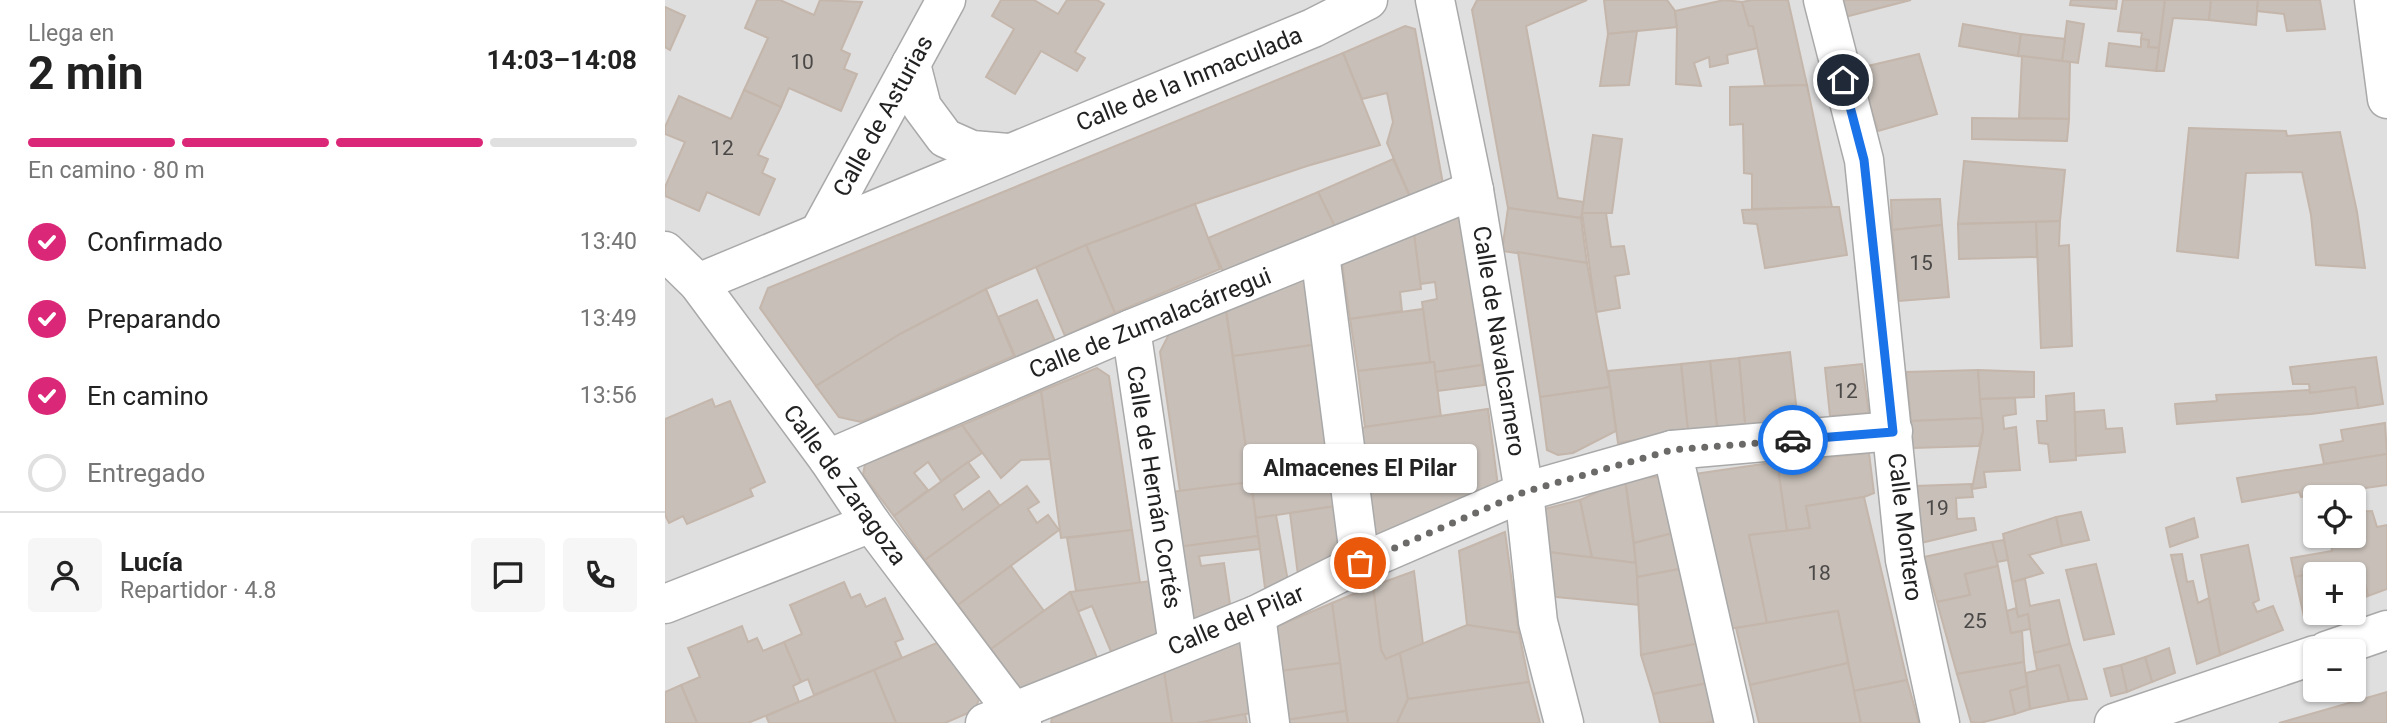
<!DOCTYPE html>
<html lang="es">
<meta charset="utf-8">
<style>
body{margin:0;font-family:Roboto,sans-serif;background:#f6f6f6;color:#222;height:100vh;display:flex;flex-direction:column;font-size:26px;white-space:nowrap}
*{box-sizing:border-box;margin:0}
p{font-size:23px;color:#767676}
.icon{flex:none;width:38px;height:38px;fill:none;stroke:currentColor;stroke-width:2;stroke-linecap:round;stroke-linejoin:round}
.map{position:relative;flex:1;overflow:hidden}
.panel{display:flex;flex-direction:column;background:#fff;width:665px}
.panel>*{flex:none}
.controls{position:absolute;left:1638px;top:485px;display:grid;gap:14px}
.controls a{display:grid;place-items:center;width:63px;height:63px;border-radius:7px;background:#fff;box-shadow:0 2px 5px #0004;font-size:35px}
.pin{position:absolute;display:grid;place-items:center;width:60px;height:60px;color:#fff;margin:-30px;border:4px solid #fff;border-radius:50%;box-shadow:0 2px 7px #0007}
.courier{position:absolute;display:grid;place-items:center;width:70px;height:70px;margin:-35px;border:5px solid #1a73e8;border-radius:50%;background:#fff;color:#222;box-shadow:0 2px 9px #0007}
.bubble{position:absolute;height:49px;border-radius:7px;background:#fff;box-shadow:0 2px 5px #0004;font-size:23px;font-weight:700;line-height:49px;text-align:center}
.summary em{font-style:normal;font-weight:700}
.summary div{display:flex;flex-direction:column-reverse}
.summary{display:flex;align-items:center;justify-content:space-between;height:119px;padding:0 28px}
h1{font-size:46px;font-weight:700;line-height:52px}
.bar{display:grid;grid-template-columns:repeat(4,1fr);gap:10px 7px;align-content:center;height:84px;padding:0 28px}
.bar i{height:9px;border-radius:5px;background:#e0e0e0}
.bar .on{background:#db2777}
.bar p{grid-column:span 4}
.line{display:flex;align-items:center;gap:18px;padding:0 28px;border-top:2px solid #e0e0e0}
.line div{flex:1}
.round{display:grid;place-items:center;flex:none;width:74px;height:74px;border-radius:7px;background:#f6f6f6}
ol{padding:0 28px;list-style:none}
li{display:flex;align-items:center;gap:21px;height:77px}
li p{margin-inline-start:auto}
li .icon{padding:7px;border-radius:50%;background:#db2777;color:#fff;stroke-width:4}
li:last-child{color:#767676}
li i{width:38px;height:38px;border:4px solid #e0e0e0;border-radius:50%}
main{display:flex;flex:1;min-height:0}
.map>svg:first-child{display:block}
.residential{fill:#e0dfdf;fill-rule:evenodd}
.building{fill:#c7bfb8;stroke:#c4b6ab;stroke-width:2}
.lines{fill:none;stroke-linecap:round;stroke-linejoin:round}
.minor-casing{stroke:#a9a9a9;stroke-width:41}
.minor{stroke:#fff;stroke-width:38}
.done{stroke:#6b6a68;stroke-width:7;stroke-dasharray:0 12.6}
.route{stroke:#1a73e8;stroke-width:9}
.labels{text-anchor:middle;stroke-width:6;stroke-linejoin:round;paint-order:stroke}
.number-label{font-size:21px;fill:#4b4948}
.street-label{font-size:24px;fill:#222;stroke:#fff}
</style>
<main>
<section class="panel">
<div class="summary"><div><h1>2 min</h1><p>Llega en</p></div><em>14:03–14:08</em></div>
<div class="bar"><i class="on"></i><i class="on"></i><i class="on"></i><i></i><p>En camino · 80 m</p></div>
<ol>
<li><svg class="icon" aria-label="check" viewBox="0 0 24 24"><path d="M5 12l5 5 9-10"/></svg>Confirmado<p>13:40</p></li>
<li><svg class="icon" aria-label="check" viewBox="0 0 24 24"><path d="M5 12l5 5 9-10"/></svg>Preparando<p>13:49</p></li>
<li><svg class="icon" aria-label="check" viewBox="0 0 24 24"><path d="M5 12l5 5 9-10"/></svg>En camino<p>13:56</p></li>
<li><i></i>Entregado</li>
</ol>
<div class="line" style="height:126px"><a class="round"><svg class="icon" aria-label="person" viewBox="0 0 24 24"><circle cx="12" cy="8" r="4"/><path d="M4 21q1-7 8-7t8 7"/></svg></a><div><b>Lucía</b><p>Repartidor · 4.8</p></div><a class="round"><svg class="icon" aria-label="chat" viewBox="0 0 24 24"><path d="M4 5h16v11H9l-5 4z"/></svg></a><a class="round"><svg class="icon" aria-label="phone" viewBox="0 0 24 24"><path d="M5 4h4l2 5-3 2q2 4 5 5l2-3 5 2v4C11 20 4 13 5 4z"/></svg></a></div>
</section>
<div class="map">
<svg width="1722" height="723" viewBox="0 0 1722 723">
<rect width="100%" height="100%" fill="#f2efe9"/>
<path class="residential" d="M0 0H1722V723H0ZM1650 497H1689V536H1650ZM1650 574H1689V612H1650ZM1650 651H1689V690H1650Z"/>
<g class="building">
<polygon points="92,0 115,0 149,15 155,0 197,2 176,50 185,54 179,69 192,74 176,111 124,88 116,107 79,90 103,38 80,28"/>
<polygon points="336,0 369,0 393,14 402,0 432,0 439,4 410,52 420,58 412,71 376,51 350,94 321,77 349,29 327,16"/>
<polygon points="812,0 922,0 861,26 893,198 919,202 916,218 843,208 807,10"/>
<polygon points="939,0 1002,0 1010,11 1012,27 943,34"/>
<polygon points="1059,0 1077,2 1084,26 1088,26 1093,48 1062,55 1063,63 1045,67 1044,57 1029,63 1036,86 1011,84 1012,27 1010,11"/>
<polygon points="1087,0 1123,0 1142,85 1100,86 1088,26 1084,26 1077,2"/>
<polygon points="1176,0 1246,0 1180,17"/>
<polygon points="1406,0 1452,0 1451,9 1405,5"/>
<polygon points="1458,0 1500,0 1494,48 1483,47 1484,40 1476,39 1477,33 1453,31"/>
<polygon points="1500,0 1546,0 1544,20 1508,18 1499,71 1491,71"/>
<polygon points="1546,0 1593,0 1591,25 1544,20"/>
<polygon points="1593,0 1655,0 1660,29 1622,31 1619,14 1592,11"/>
<polygon points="0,7 20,16 5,50 0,47"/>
<polygon points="1402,21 1419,24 1413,63 1397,61"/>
<polygon points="1298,24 1356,34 1353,56 1294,46"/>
<polygon points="740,26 750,29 778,184 746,199 722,143 728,122 722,93 697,99 678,53"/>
<polygon points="972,31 964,85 935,86 943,34"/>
<polygon points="1356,34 1400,39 1397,61 1353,56"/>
<polygon points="1476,39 1484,40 1483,47 1494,48 1491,71 1441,66 1444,43 1476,47"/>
<polygon points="678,53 715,145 642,166 530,204 421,245 321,289 235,334 151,386 95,308 103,288"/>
<polygon points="1254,54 1272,114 1213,131 1194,68"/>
<polygon points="1357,56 1405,62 1404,119 1354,118"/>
<polygon points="1142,85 1167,207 1087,209 1087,174 1079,173 1078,124 1065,125 1065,87"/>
<polygon points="79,90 116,107 93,155 103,159 97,173 110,179 94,215 42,192 34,211 0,196 0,187 20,142 0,134 0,127 14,96 66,119"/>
<polygon points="1307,118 1404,119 1402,141 1307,139"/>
<polygon points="1524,128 1621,131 1622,136 1675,132 1692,212 1700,268 1651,265 1646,215 1637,172 1581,173 1573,258 1512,251"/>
<polygon points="928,135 957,139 947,213 917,213"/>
<polygon points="728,159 746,199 671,229 653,192"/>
<polygon points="1299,161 1400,170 1395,221 1293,224"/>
<polygon points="653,192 671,229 561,278 543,238"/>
<polygon points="1275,199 1277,225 1227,230 1226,200"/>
<polygon points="530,204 555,269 450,313 421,245"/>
<polygon points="1167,207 1174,207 1182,255 1100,268 1092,224 1079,223 1077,210"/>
<polygon points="843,208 916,218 922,263 837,251"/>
<polygon points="917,213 941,213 946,247 959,246 964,274 950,276 955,308 931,312"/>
<polygon points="797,214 817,365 770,372 769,362 765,362 757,302 772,299 770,282 755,284 749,234"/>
<polygon points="1395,221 1394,246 1404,245 1407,346 1376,348 1371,222"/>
<polygon points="1371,222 1372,257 1294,259 1293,224"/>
<polygon points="1277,225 1284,297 1234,301 1227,230"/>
<polygon points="749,234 756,289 735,292 737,311 685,319 677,264"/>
<polygon points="421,245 450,313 400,336 371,267"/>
<polygon points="853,252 922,263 945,387 875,397"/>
<polygon points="640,278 648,345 568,356 561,311"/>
<polygon points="321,289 349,356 196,422 174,417 151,386 235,334"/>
<polygon points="372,300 393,348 354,365 333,317"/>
<polygon points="758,309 765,362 693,371 685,319"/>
<polygon points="561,311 586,482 515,491 495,352 504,334"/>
<polygon points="648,345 671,506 591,518 568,356"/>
<polygon points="1125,352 1133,421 1080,424 1074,358"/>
<polygon points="1711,357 1718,404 1693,408 1690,387 1645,393 1644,384 1628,384 1625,367"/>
<polygon points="1074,358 1080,424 1052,427 1045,361"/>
<polygon points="1045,361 1052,427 1023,431 1016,364"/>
<polygon points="769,362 776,417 700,427 693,371"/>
<polygon points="1016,364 1023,431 953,443 943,371"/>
<polygon points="1197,364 1204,413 1165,416 1160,368"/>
<polygon points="817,365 820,385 773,391 770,372"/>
<polygon points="432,368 444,376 467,530 396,538 376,391"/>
<polygon points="1313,370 1317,418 1246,421 1241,372"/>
<polygon points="1313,370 1369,372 1369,397 1315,399"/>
<polygon points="945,387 951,431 908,453 893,455 882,450 875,397"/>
<polygon points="1690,387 1693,408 1646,414 1512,424 1510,404 1552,401 1551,395 1644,390 1645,393"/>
<polygon points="376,391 385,459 356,460 336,478 297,425"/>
<polygon points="1409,393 1411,460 1385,462 1383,444 1374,443 1372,421 1382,421 1381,396"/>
<polygon points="1350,398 1351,414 1338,416 1339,429 1351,427 1355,470 1319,472 1321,487 1307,489 1318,431 1315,399"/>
<polygon points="47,399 50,407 65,401 100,482 85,489 88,496 22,524 18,516 4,523 0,515 0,419"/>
<polygon points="823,409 833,486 710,536 695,430 700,427"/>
<polygon points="1439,410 1441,429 1457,428 1460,452 1411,456 1410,412"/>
<polygon points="1317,418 1318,431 1314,446 1248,448 1246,421"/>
<polygon points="1720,423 1722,454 1659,464 1655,445 1678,441 1676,430"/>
<polygon points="297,425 317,453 276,481 263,462 249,473 263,490 229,516 198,475 200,464"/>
<polygon points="1204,453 1209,493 1199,497 1141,506 1145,528 1122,531 1112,462"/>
<polygon points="1722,454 1722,485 1636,497 1634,492 1577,502 1572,478"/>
<polygon points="303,462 314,477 289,495 298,510 324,491 335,506 260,560 229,516"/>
<polygon points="1112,462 1122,531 1084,535 1102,623 1063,629 1029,474"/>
<polygon points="1005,476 1016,531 969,543 960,479"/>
<polygon points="960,479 971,563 927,558 915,500"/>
<polygon points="586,482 593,536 513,547 505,492"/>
<polygon points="1306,484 1308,497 1291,498 1292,519 1309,518 1311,530 1256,543 1250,486"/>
<polygon points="362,486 374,502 363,509 372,523 383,515 394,530 293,605 260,560"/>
<polygon points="1199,497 1242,680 1189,691 1173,611 1102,623 1084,535 1145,528 1141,506"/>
<polygon points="915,500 927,558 876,551 875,510"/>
<polygon points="671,506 678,557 633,575 625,513"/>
<polygon points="1707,511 1712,527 1722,525 1722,589 1703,596 1695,564 1630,577 1626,558 1667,551 1666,543 1692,540 1689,512"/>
<polygon points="1416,512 1424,540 1397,546 1391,517"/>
<polygon points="611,515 623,581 600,588 591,518"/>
<polygon points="1391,517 1397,546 1364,555 1378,573 1347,582 1338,534"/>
<polygon points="1529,518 1533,537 1505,547 1501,528"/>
<polygon points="467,530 475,583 411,591 402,538"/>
<polygon points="1016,531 1025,567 972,577 969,543"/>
<polygon points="840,532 854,633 802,625 794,551"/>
<polygon points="593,536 595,549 534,556 536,566 559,563 565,604 522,623 513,547"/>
<polygon points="1339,540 1343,560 1332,562 1327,542"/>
<polygon points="1327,542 1333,566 1300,574 1305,595 1272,602 1259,557"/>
<polygon points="1583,545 1594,600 1588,603 1592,612 1608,606 1618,630 1555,655 1536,555"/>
<polygon points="876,551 971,563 974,605 881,596"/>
<polygon points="1517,554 1522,582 1528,581 1533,603 1544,598 1555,655 1532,664 1506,555"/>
<polygon points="1431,564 1449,634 1419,640 1401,570"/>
<polygon points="1695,564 1703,596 1689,602 1689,574 1650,574 1650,612 1662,612 1640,621 1630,577"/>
<polygon points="346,566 379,611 326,649 293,605"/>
<polygon points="1333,566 1346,633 1357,631 1359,662 1292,674 1272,602 1305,595 1300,574"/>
<polygon points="1025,567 1040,642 976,655 972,577"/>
<polygon points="749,571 758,644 721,659 716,650 708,586"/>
<polygon points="1360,579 1365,606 1394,600 1405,644 1369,653 1363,614 1353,617 1347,582"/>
<polygon points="485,581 494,635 447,654 427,606 412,612 405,592"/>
<polygon points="179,582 186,598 195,594 201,607 220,598 238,639 230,642 237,658 149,695 143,679 136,682 119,642 137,634 125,605"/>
<polygon points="708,586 716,650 721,659 735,653 743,699 732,723 683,723 667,603"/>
<polygon points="405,592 433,660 358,692 326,649"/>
<polygon points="667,603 675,663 615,671 608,628"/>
<polygon points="1351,608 1353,617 1363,614 1365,629 1346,633 1342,611"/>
<polygon points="1173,611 1183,663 1085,685 1071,628"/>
<polygon points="802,625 854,633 864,682 743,699 735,653"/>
<polygon points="77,626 83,642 92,638 98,651 119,642 136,682 128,686 134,702 83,723 32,723 16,685 35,677 23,648"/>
<polygon points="577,640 587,713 532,723 507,723 499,672"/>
<polygon points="274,642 314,699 310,710 280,723 231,723 209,670"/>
<polygon points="1040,642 1048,682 988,694 976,655"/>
<polygon points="1405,644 1422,699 1404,701 1394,665 1372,670 1369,653"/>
<polygon points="1504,648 1510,673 1487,682 1480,657"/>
<polygon points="1480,657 1487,682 1462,692 1456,665"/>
<polygon points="1359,662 1362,686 1345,691 1350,714 1315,723 1306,722 1292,674"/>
<polygon points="675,663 681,711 621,720 615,671"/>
<polygon points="1183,663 1196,723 1094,723 1085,685"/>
<polygon points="1394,665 1404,701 1365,709 1361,673"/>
<polygon points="1456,665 1462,692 1446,696 1439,669"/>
<polygon points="209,670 231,723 104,723 101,716"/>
<polygon points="499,672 507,723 386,723 387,718"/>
<polygon points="1242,680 1254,723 1196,723 1189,691"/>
<polygon points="864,682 875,723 732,723 743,699"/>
<polygon points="1048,682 1056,720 1042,723 995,723 988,694"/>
<polygon points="16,685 32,723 0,723 0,692"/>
<polygon points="1362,686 1365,709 1350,714 1345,691"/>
<polygon points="1722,692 1722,723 1614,723"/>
<polygon points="681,711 683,723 621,723 621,720"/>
<polygon points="580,714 582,723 532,723"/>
</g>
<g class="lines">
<g class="minor-casing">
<g id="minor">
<polyline points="770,0 809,190 859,492 873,622 899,723"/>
<polyline points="1158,0 1199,160 1240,560 1275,723"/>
<polyline points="1709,0 1722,99"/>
<polyline points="246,64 257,107 280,138 307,150 343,153"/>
<polyline points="155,231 281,0"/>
<polyline points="0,251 33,283 163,459 206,523 357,723"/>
<polyline points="655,254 695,563"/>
<polyline points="33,283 648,28 703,0"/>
<polyline points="466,329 513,645"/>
<polyline points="1007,450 1069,723"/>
<polyline points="163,459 466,329 809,190"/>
<polyline points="0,604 206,523"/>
<polyline points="591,615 605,723"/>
<polyline points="1661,651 1722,630"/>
<polyline points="320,723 591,615 695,563 859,492 1007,450 1228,431"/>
<polyline points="1449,723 1650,655"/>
</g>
</g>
<use href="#minor" class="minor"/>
</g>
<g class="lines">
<polyline class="done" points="695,563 859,492 1007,450 1128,440"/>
<polyline class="route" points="1128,440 1228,432 1199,160 1178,80"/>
</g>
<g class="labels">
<g class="number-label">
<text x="137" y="69">10</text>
<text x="57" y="155">12</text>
<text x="1256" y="270">15</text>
<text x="1181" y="398">12</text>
<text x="1272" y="515">19</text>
<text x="1154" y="580">18</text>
<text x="1310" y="628">25</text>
</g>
<g class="street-label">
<text transform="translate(524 79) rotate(-22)" y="8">Calle de la Inmaculada</text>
<text transform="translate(218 116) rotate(-61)" y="8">Calle de Asturias</text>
<text transform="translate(485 323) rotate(-22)" y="8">Calle de Zumalacárregui</text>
<text transform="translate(834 341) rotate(81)" y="8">Calle de Navalcarnero</text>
<text transform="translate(180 485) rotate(54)" y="8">Calle de Zaragoza</text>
<text transform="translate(489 487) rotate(81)" y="8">Calle de Hernán Cortés</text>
<text transform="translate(1240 527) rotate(83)" y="8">Calle Montero</text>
<text transform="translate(571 620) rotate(-23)" y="8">Calle del Pilar</text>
</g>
</g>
</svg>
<div class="controls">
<a><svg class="icon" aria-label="locate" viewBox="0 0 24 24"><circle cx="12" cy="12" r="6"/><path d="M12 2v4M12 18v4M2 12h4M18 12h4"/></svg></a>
<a>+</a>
<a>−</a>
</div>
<div class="pin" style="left:695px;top:563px;background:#ea580c"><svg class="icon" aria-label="bag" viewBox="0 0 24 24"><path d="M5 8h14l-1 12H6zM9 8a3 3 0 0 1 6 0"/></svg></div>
<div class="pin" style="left:1178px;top:80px;background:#1f2937"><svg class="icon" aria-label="home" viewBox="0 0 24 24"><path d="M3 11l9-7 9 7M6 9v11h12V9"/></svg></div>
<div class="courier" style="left:1128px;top:440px"><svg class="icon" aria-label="car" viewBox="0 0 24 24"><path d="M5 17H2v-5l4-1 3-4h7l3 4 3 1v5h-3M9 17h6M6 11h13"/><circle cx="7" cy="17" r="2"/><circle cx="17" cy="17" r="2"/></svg></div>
<div class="bubble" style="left:578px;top:444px;width:234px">Almacenes El Pilar</div>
</div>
</main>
